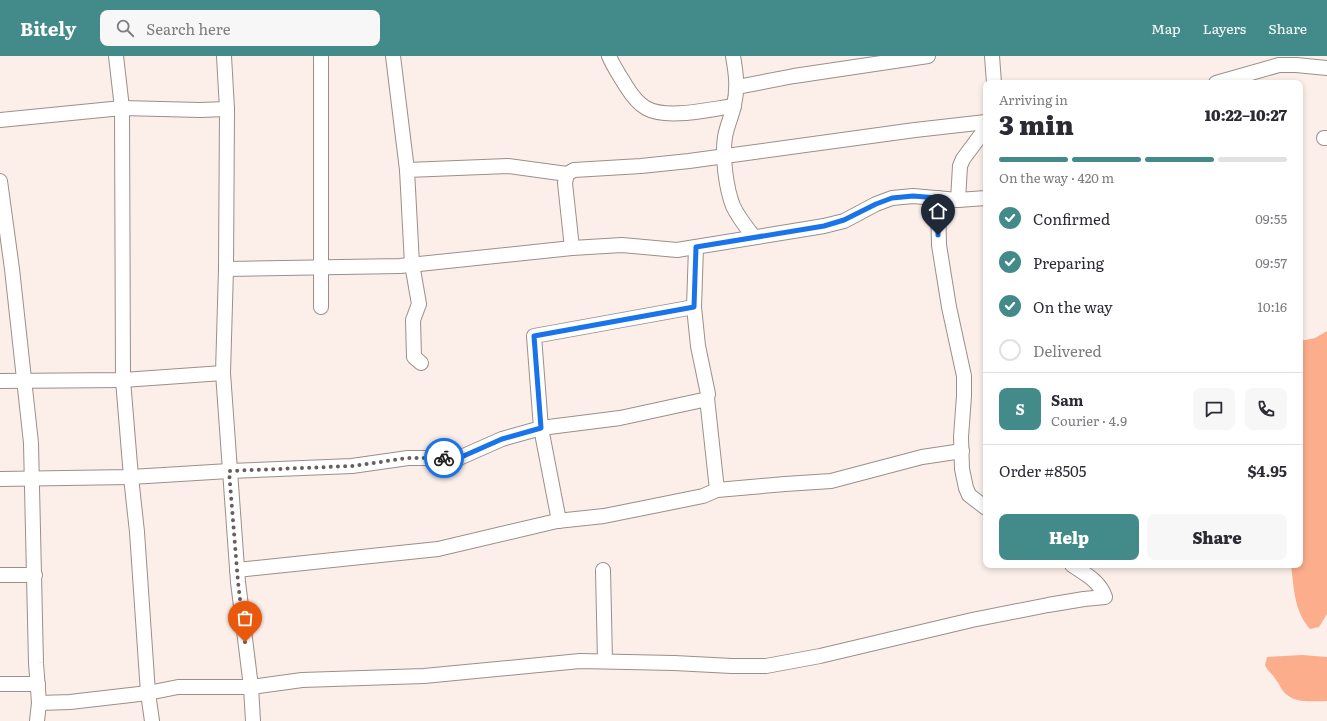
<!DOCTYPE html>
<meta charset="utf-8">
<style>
body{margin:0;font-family:Literata,serif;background:#f7f7f7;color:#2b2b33;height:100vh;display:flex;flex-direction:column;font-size:15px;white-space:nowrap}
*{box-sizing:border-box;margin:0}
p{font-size:13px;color:#7c7c81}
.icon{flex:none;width:22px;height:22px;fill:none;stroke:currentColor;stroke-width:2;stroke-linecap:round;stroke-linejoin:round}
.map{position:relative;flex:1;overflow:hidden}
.details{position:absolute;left:983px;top:24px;width:320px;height:488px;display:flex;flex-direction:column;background:#fff;border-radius:8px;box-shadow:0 2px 6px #0003}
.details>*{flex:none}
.pin{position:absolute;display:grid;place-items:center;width:34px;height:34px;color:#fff;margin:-41px -17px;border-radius:50% 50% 50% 0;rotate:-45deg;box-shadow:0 0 4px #0007}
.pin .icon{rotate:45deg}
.courier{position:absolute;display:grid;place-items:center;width:40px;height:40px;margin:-20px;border:3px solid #1a73e8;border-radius:50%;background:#fff;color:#222;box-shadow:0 1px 5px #0007}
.overview em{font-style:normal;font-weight:800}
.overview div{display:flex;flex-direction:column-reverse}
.overview{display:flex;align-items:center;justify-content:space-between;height:68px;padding:0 16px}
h1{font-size:26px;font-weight:800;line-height:30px}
.bar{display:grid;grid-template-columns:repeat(4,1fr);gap:6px 4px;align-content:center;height:48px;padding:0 16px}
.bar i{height:5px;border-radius:3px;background:#e1e1e2}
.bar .on{background:#438b8a}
.bar p{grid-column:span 4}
.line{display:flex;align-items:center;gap:10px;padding:0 16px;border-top:1px solid #e1e1e2}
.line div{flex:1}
.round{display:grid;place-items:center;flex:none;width:42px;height:42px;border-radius:8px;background:#f7f7f7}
ol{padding:0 16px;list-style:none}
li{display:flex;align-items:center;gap:12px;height:44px}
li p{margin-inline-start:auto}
li .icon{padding:4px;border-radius:50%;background:#438b8a;color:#fff;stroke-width:4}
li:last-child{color:#7c7c81}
li i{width:22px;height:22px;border:2px solid #e1e1e2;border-radius:50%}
.primary-button{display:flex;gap:8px;margin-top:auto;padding:8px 16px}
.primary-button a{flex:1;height:46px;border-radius:8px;background:#438b8a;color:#fff;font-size:16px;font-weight:800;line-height:46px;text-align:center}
.primary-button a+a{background:#f7f7f7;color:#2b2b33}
header{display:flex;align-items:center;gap:24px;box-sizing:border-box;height:56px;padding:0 20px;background:#438b8a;color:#fff}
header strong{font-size:19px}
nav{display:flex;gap:22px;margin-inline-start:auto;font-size:14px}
.search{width:280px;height:36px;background:#f7f7f7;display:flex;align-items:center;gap:10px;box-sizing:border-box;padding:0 14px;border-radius:8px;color:#7c7c81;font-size:15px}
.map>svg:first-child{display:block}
.water{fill:#fcad8b}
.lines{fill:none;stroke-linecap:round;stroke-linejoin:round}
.minor-casing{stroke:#9b8f8a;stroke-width:16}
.minor{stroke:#fff;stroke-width:14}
.done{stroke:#675f5d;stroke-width:4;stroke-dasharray:0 7.2}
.route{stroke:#1a73e8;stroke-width:5}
</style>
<header>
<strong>Bitely</strong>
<div class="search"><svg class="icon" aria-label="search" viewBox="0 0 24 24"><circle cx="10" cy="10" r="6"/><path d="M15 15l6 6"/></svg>Search here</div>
<nav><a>Map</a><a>Layers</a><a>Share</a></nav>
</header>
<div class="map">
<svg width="1327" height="665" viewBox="0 0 1327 665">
<rect width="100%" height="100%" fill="#fcefea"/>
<g class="water">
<path d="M1327 275V558L1319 571 1310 573C1294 555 1294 532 1291 509H1300V285L1315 282Z"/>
<path d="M1302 599 1327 601V645C1312 645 1293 648 1283 635 1280 631 1279 627 1276 624 1273 618 1268 616 1265 609L1267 601Z"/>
</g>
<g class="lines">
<g class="minor-casing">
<g id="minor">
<polyline points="116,0 122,52 123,324 131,421 137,476 148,637 152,665"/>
<polyline points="224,0 227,53 226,213 223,317 238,526 251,631 253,665"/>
<polyline points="321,0 321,251"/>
<polyline points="393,0 407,114 412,208 419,248 413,264 414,301 421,307"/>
<path d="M609 0C613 10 620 20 626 30 631 38 637 47 646 52 667 64 710 53 734 50"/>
<path d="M733 0C736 17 738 32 734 49 732 60 727 69 725 81 722 100 726 132 733 150 738 161 746 171 754 181"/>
<polyline points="992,0 994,27"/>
<polyline points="1216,27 1279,9 1296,9 1327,12"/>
<polyline points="737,31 794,20 928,0"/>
<polyline points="0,64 122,52 200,54 227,53"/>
<polyline points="1324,82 1327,82"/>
<polyline points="407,114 508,110 567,118"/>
<polyline points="0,125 12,213 31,387 36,607 39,647 37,665"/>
<polyline points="938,142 939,189 949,251 964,320 964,340 961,381 962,413 966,432 969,439 986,452"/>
<polyline points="958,144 960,110 963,103 986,72"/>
<polyline points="572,192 565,127 567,118 574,114 641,110 689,105 915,74 986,66"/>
<polyline points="226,213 400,210 572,192 622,189 677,194 824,170 844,165 876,148 892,142 913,140 958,144 986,142"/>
<polyline points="0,325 123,324 223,317"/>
<polyline points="707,342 717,434"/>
<polyline points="0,423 131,421 229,415 352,410 408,402 459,402 502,383 541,372 620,362 703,344 707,342 708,338 698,290 694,251 696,191"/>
<polyline points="559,465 541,372 534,280 694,251"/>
<polyline points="237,514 438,493 557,465 604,460 703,440 717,434 785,428 831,425 922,401 962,395"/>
<polyline points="603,514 605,605"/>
<polyline points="0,519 35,519"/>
<polyline points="0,628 38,628"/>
<path d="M39 647 70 646 148 637 178 631H251L302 624 424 620 580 605 674 607 732 610H766L820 600 972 564 1048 549 1084 543 1105 541C1100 525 1085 518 1072 509"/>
</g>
</g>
<use href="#minor" class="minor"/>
</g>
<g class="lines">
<polyline class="done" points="245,586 238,526 229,415 352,410 408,402 444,402"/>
<polyline class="route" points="444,402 459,402 502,383 541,372 534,280 694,251 696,191 824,170 844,164 876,148 892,142 913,140 938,142 938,179"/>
</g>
</svg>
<div class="pin" style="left:245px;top:586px;background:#ea580c"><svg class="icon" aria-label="bag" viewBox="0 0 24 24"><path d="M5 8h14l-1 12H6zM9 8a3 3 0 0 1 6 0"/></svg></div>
<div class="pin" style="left:938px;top:179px;background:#1f2937"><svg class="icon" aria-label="home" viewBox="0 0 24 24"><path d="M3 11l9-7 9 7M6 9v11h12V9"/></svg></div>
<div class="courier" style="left:444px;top:402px"><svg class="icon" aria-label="bike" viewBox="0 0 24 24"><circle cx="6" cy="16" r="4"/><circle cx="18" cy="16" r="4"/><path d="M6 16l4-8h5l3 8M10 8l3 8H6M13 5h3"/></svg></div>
<section class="details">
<div class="overview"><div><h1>3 min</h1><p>Arriving in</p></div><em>10:22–10:27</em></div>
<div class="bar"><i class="on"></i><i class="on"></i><i class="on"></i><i></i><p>On the way · 420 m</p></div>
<ol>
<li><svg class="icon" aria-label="check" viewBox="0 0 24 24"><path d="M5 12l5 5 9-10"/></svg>Confirmed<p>09:55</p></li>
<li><svg class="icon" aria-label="check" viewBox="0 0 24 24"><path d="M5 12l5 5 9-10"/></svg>Preparing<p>09:57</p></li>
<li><svg class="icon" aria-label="check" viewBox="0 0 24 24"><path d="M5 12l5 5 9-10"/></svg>On the way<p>10:16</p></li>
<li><i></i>Delivered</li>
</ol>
<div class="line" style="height:72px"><b class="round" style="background:#438b8a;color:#fff">S</b><div><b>Sam</b><p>Courier · 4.9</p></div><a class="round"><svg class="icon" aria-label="chat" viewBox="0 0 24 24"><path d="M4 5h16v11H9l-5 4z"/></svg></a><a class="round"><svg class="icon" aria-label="phone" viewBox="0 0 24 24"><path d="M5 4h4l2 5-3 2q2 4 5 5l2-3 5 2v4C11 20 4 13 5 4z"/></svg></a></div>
<div class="line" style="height:52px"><div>Order #8505</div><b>$4.95</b></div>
<div class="primary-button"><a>Help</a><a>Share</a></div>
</section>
</div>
